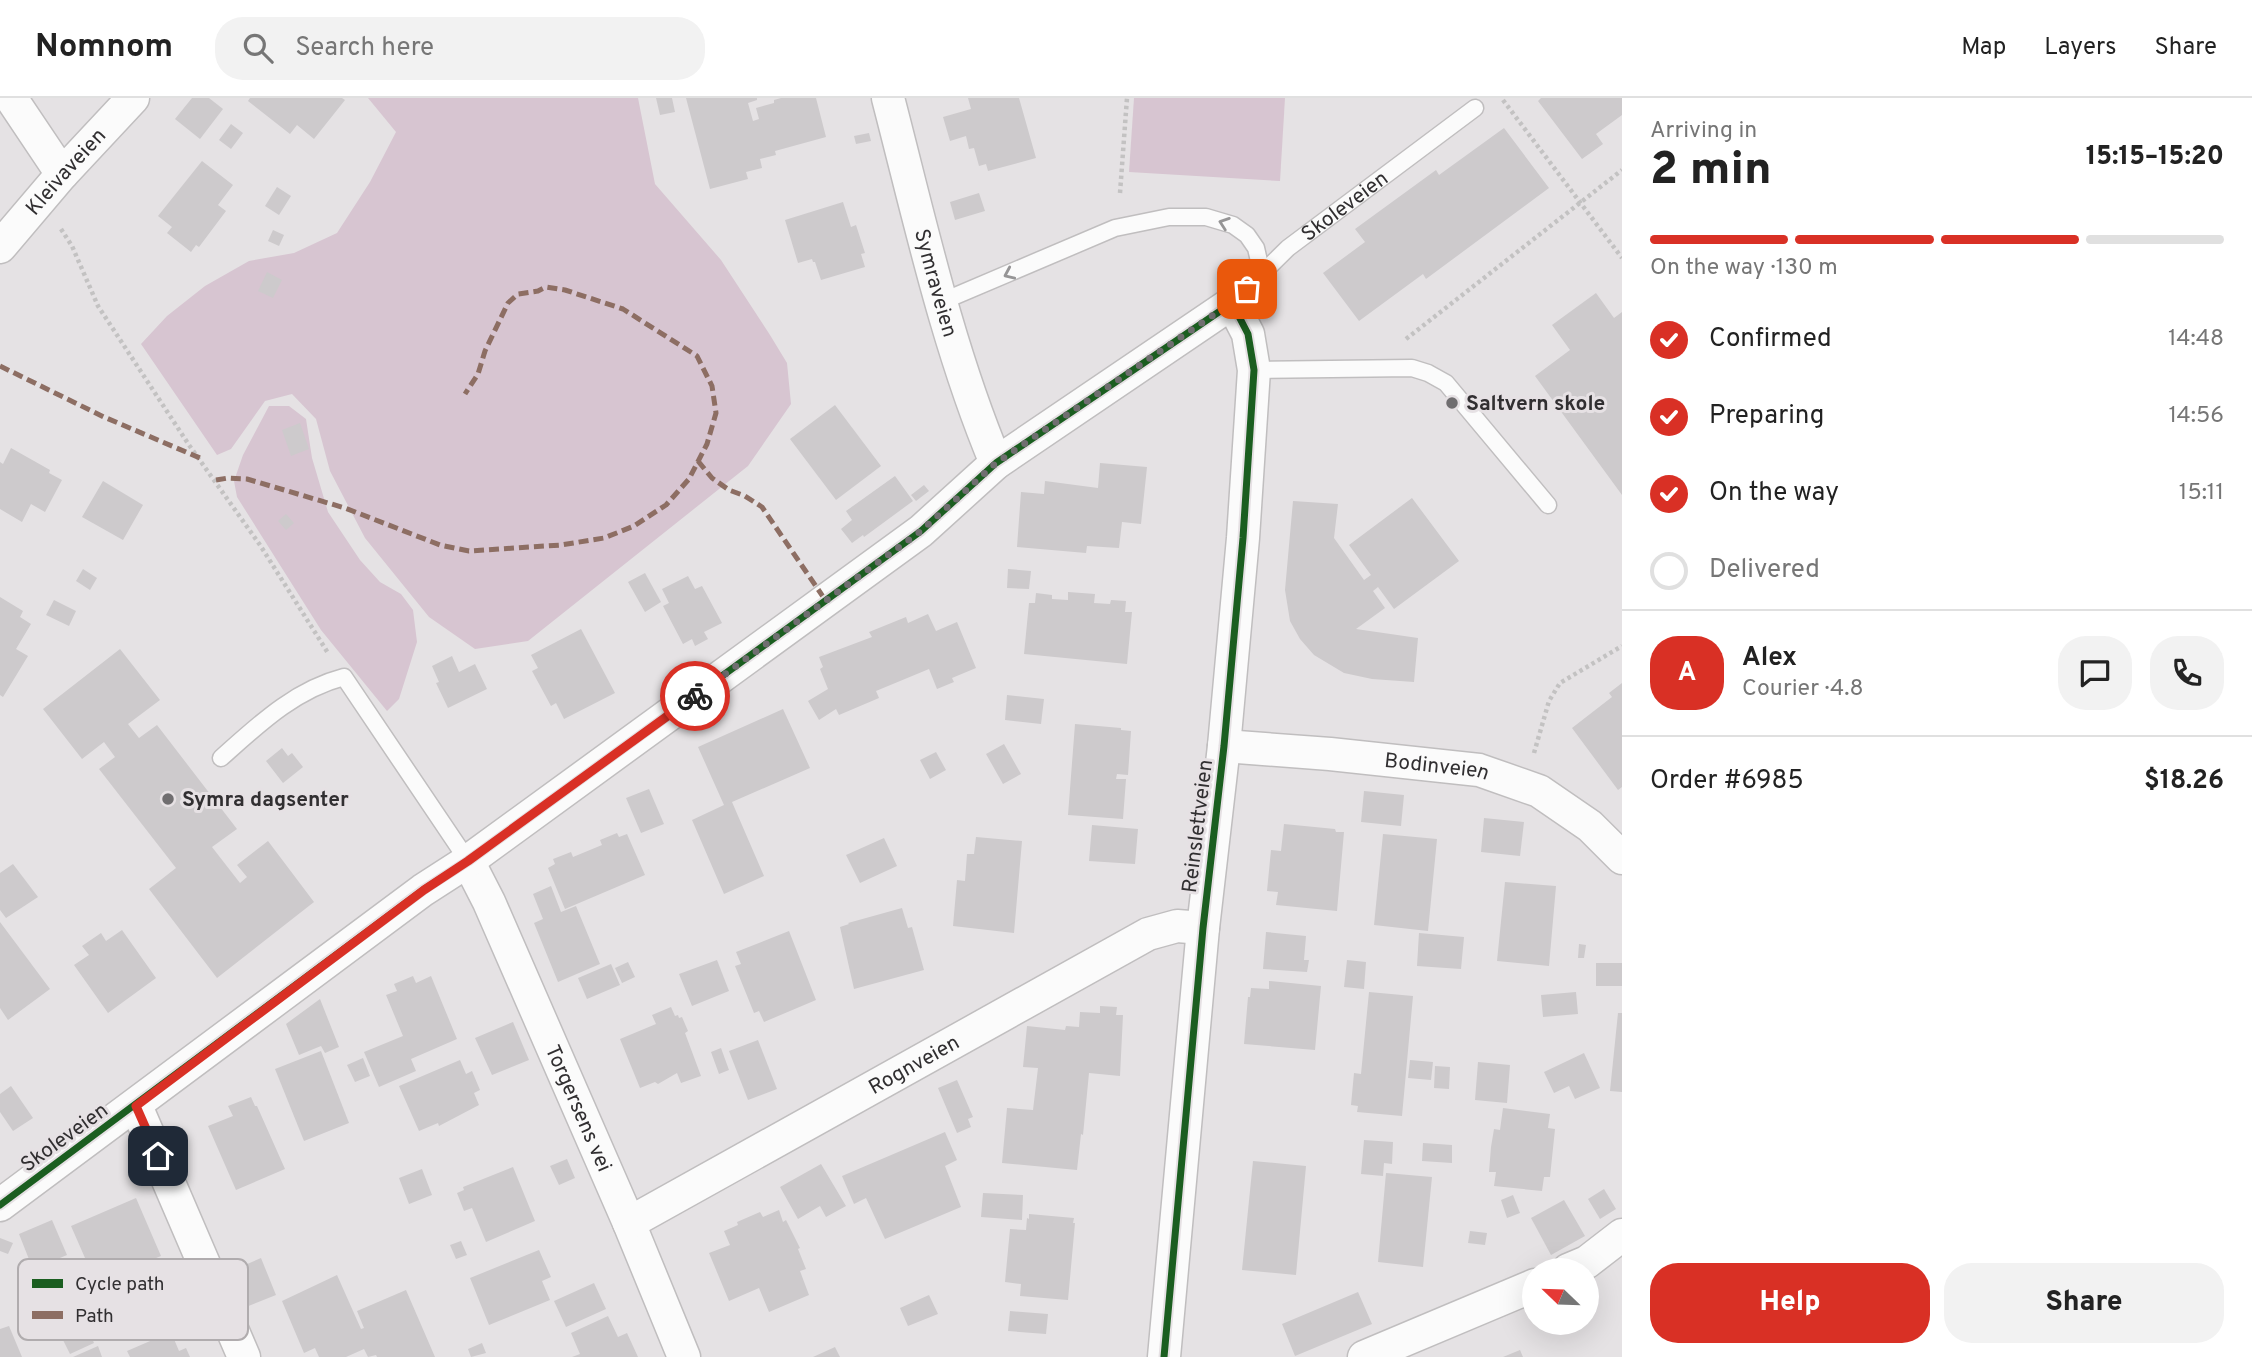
<!DOCTYPE html>
<meta charset="utf-8">
<style>
body{margin:0;font-family:Overpass,sans-serif;background:#f2f2f2;color:#222;height:100vh;display:flex;flex-direction:column;font-size:26px;white-space:nowrap}
*{box-sizing:border-box;margin:0}
p{font-size:23px;color:#767676}
.icon{flex:none;width:38px;height:38px;fill:none;stroke:currentColor;stroke-width:2;stroke-linecap:round;stroke-linejoin:round}
.map{position:relative;flex:1;overflow:hidden}
.details{display:flex;flex-direction:column;background:#fff;width:630px}
.details>*{flex:none}
.needle{width:46px;rotate:293deg}
.tools{position:absolute;left:1522px;top:1160px;display:grid;gap:14px}
.tools a{display:grid;place-items:center;width:77px;height:77px;border-radius:50%;background:#fff;box-shadow:0 7px 28px #0002;font-size:35px}
.pin{position:absolute;display:grid;place-items:center;width:60px;height:60px;color:#fff;margin:-30px;border-radius:14px;box-shadow:0 4px 10px #0006}
.courier{position:absolute;display:grid;place-items:center;width:70px;height:70px;margin:-35px;border:5px solid #d93025;border-radius:50%;background:#fff;color:#222;box-shadow:0 2px 9px #0007}
.overview em{font-style:normal;font-weight:800}
.overview div{display:flex;flex-direction:column-reverse}
.overview{display:flex;align-items:center;justify-content:space-between;height:119px;padding:0 28px}
h1{font-size:46px;font-weight:800;line-height:52px}
.bar{display:grid;grid-template-columns:repeat(4,1fr);gap:10px 7px;align-content:center;height:84px;padding:0 28px}
.bar i{height:9px;border-radius:5px;background:#e0e0e0}
.bar .active{background:#d93025}
.bar p{grid-column:span 4}
.line{display:flex;align-items:center;gap:18px;padding:0 28px;border-top:2px solid #e0e0e0}
.line div{flex:1}
.round{display:grid;place-items:center;flex:none;width:74px;height:74px;border-radius:28px;background:#f2f2f2}
ol{padding:0 28px;list-style:none}
li{display:flex;align-items:center;gap:21px;height:77px}
li p{margin-inline-start:auto}
li .icon{padding:7px;border-radius:50%;background:#d93025;color:#fff;stroke-width:4}
li:last-child{color:#767676}
li i{width:38px;height:38px;border:4px solid #e0e0e0;border-radius:50%}
.button{display:flex;gap:14px;margin-top:auto;padding:14px 28px}
.button a{flex:1;height:80px;border-radius:28px;background:#d93025;color:#fff;font-size:28px;font-weight:800;line-height:80px;text-align:center}
.button a+a{background:#f2f2f2;color:#222}
header{display:flex;align-items:center;gap:42px;box-sizing:border-box;height:98px;padding:0 35px;background:#fff;border-bottom:2px solid #e0e0e0}
header strong{font-size:33px}
nav{display:flex;gap:38px;margin-inline-start:auto;font-size:24px}
.search{width:490px;height:63px;background:#f2f2f2;display:flex;align-items:center;gap:18px;box-sizing:border-box;padding:0 24px;border-radius:28px;color:#767676;font-size:26px}
main{display:flex;flex:1;min-height:0}
.map>svg:first-child{display:block}
.green{fill:#d7c5d1}
.building{fill:#cdcacc}
.lines{fill:none;stroke-linecap:round;stroke-linejoin:round}
.service-casing{stroke:#c0bebf;stroke-width:19}
.minor-casing{stroke:#c0bebf;stroke-width:35}
.path{stroke:#c3c2c2;stroke-width:4.5;stroke-dasharray:3.5 3.5;stroke-linecap:butt}
.service{stroke:#fbfbfb;stroke-width:16}
.minor{stroke:#fbfbfb;stroke-width:32}
.quiet{stroke:#8d6e63;stroke-width:5;stroke-dasharray:10 5;stroke-linecap:butt}
.cycleway-casing{stroke:#e6e1e4;stroke-width:11}
.cycleway{stroke:#1b5e20;stroke-width:7}
.oneway{stroke:#969596}
.done{stroke:#706e70;stroke-width:7;stroke-dasharray:0 12.6}
.route{stroke:#d93025;stroke-width:9}
.poi-dot{fill:#706e70;stroke:#e6e1e4;stroke-width:2.5}
.labels{text-anchor:middle;stroke-width:6;stroke-linejoin:round;paint-order:stroke}
.street-label{font-size:21px;fill:#312f31;stroke:#e6e1e4}
.poi-label{font-size:21px;font-weight:bold;fill:#312f31;stroke:#e6e1e4;text-anchor:start}
.key{fill:#e6e1e4;stroke:#b0acae;stroke-width:2}
.key-label{font-size:19px;fill:#312f31}
</style>
<header>
<strong>Nomnom</strong>
<div class="search"><svg class="icon" aria-label="search" viewBox="0 0 24 24"><circle cx="10" cy="10" r="6"/><path d="M15 15l6 6"/></svg>Search here</div>
<nav><a>Map</a><a>Layers</a><a>Share</a></nav>
</header>
<main>
<div class="map">
<svg width="1622" height="1259" viewBox="0 0 1622 1259">
<rect width="100%" height="100%" fill="#e5e2e4"/>
<g class="green">
<polygon points="368,0 638,0 655,86 721,162 770,237 787,265 791,306 748,368 528,543 475,551 429,519 365,440 330,373 316,321 292,296 265,303 231,351 217,357 141,246 167,218 205,188 249,163 294,155 337,135 370,84 396,34"/>
<polygon points="1134,0 1285,0 1280,83 1129,74"/>
<polygon points="269,308 289,308 306,321 312,360 328,414 360,462 380,484 401,496 413,512 417,544 399,601 387,613 321,532 237,399 234,383 243,357"/>
</g>
<g class="building">
<polygon points="192,0 209,0 223,11 200,41 175,21"/>
<polygon points="250,0 342,0 345,2 314,41 297,27 290,36 248,3"/>
<polygon points="656,0 672,0 675,14 660,17"/>
<polygon points="686,0 757,0 757,2 748,5 753,23 759,21 756,10 774,5 774,2 781,0 816,0 826,39 775,53 776,57 760,61 762,70 746,74 748,81 710,91"/>
<polygon points="968,0 1019,0 1036,60 988,73 986,66 979,68 974,50 969,51 966,38 950,43 943,19 971,11"/>
<polygon points="1541,0 1622,0 1622,17 1596,36 1603,46 1582,61 1538,3"/>
<polygon points="231,26 243,35 231,51 219,42"/>
<polygon points="1504,30 1549,90 1426,181 1423,176 1359,223 1323,175 1365,144 1355,131 1436,72 1439,77"/>
<polygon points="869,35 871,43 856,46 854,38"/>
<polygon points="202,63 233,87 218,107 226,113 199,149 196,147 191,154 167,135 172,129 158,118"/>
<polygon points="277,89 291,98 279,117 265,108"/>
<polygon points="979,95 985,113 955,122 950,104"/>
<polygon points="843,104 851,129 856,127 865,155 861,156 865,169 821,182 815,164 813,164 812,161 798,165 785,122"/>
<polygon points="273,132 284,137 279,148 268,143"/>
<polygon points="267,174 282,182 273,200 258,193"/>
<polygon points="1596,195 1614,220 1622,214 1622,397 1535,278 1570,252 1552,227"/>
<polygon points="835,307 881,368 836,402 790,341"/>
<polygon points="300,325 309,351 291,358 282,332"/>
<polygon points="11,350 50,372 49,375 62,382 45,414 31,406 22,424 0,411 0,364 3,366"/>
<polygon points="1100,365 1147,369 1141,426 1122,424 1119,450 1087,448 1086,455 1017,449 1021,394 1044,396 1045,383 1098,390"/>
<polygon points="895,378 913,403 864,439 863,437 852,445 841,431 852,422 846,413"/>
<polygon points="103,383 143,407 123,442 82,419"/>
<polygon points="924,387 929,393 916,403 911,397"/>
<polygon points="1412,400 1459,463 1394,511 1378,489 1373,493 1385,510 1356,531 1418,540 1414,584 1372,581 1344,575 1314,557 1300,541 1290,523 1285,492 1293,403 1338,406 1334,440 1364,482 1371,477 1349,447"/>
<polygon points="286,416 294,425 286,432 278,423"/>
<polygon points="83,471 97,480 90,492 76,483"/>
<polygon points="1008,471 1031,473 1029,491 1007,490"/>
<polygon points="645,475 661,504 645,514 628,484"/>
<polygon points="688,478 695,491 702,488 722,525 704,534 708,541 695,548 692,541 683,546 663,508 669,505 662,491"/>
<polygon points="1068,494 1095,496 1094,505 1110,506 1111,502 1126,503 1125,514 1132,514 1127,566 1024,556 1029,505 1035,505 1036,495 1052,497 1052,501 1068,502"/>
<polygon points="0,499 23,513 20,519 31,526 16,551 28,558 3,599 0,597"/>
<polygon points="54,502 76,513 69,528 46,517"/>
<polygon points="928,516 936,533 957,524 976,570 952,580 954,584 937,591 929,571 876,593 879,600 839,617 836,611 819,622 808,603 828,591 820,571 823,569 819,559 872,539 869,534 906,519 908,525"/>
<polygon points="581,531 615,595 564,621 556,605 551,608 532,573 538,570 531,557"/>
<polygon points="120,551 160,602 128,626 139,640 157,627 237,731 212,749 240,785 247,779 237,767 268,743 314,804 217,880 149,791 176,770 99,671 115,659 104,644 82,661 43,611"/>
<polygon points="452,558 459,574 475,566 487,591 448,610 436,585 439,584 432,568"/>
<polygon points="1622,585 1622,689 1618,692 1572,630 1612,599 1609,595"/>
<polygon points="1007,597 1044,601 1041,626 1005,622"/>
<polygon points="783,611 810,670 732,704 764,778 724,796 692,722 724,707 698,649"/>
<polygon points="1075,626 1121,630 1121,632 1131,633 1128,677 1117,676 1116,681 1126,681 1123,721 1068,717"/>
<polygon points="1004,646 1021,676 1003,686 986,656"/>
<polygon points="282,650 288,658 292,655 303,669 283,685 266,663"/>
<polygon points="936,654 946,672 930,681 920,662"/>
<polygon points="649,691 664,726 641,735 626,700"/>
<polygon points="1364,693 1404,697 1401,728 1361,724"/>
<polygon points="1484,720 1524,724 1520,758 1481,754"/>
<polygon points="1284,726 1335,731 1336,734 1344,734 1337,813 1276,807 1278,794 1267,793 1271,752 1281,753"/>
<polygon points="1092,727 1138,731 1135,766 1089,763"/>
<polygon points="617,735 619,739 627,736 645,777 565,811 548,770 555,766 553,761 571,754 573,759 602,747 600,742"/>
<polygon points="1383,736 1437,741 1428,833 1374,827"/>
<polygon points="976,739 1022,743 1014,835 953,828 957,782 965,783 967,756 974,756"/>
<polygon points="884,740 897,768 860,785 846,757"/>
<polygon points="13,766 38,799 6,820 0,812 0,775"/>
<polygon points="1505,784 1556,788 1549,868 1497,863"/>
<polygon points="551,788 561,814 576,808 600,866 558,884 534,825 543,821 533,796"/>
<polygon points="902,810 908,830 912,829 924,872 854,891 840,829 849,826 848,825"/>
<polygon points="0,824 50,891 8,922 0,910"/>
<polygon points="122,832 156,880 108,915 74,867 89,857 82,848 101,835 106,843"/>
<polygon points="789,833 816,902 764,924 759,913 754,915 735,868 741,866 736,854"/>
<polygon points="1266,834 1306,838 1304,862 1309,862 1307,874 1263,871"/>
<polygon points="1419,835 1464,839 1461,871 1417,868"/>
<polygon points="1579,846 1586,847 1584,860 1578,860"/>
<polygon points="717,862 729,893 692,908 679,876"/>
<polygon points="1347,862 1366,864 1364,891 1344,889"/>
<polygon points="628,864 635,879 622,885 615,870"/>
<rect x="1596" y="865" width="26" height="23"/>
<polygon points="611,866 620,887 587,901 578,880"/>
<polygon points="413,878 416,885 431,878 457,941 411,961 416,973 379,989 364,954 403,938 386,897 397,893 394,886"/>
<polygon points="1269,883 1321,888 1315,952 1244,946 1248,899 1250,899 1251,890 1269,891"/>
<polygon points="1369,894 1413,898 1402,1018 1357,1014 1358,1008 1351,1007 1354,975 1361,976"/>
<polygon points="1576,894 1578,916 1543,919 1541,897"/>
<polygon points="320,901 339,949 325,955 321,948 299,957 286,926"/>
<polygon points="1100,908 1117,909 1116,917 1123,917 1120,978 1089,975 1083,1037 1081,1036 1077,1072 1002,1065 1007,1010 1033,1012 1038,970 1023,969 1027,928 1065,932 1066,928 1079,929 1080,914 1100,915"/>
<polygon points="671,909 675,918 678,917 679,920 682,919 688,933 685,935 701,978 681,985 677,975 658,986 655,984 640,990 620,941 656,926 652,917"/>
<polygon points="1618,915 1622,915 1622,994 1610,993"/>
<polygon points="513,924 529,962 492,977 475,940"/>
<polygon points="758,942 777,991 748,1002 729,953"/>
<polygon points="721,950 729,972 719,976 711,954"/>
<polygon points="321,953 349,1025 304,1043 275,971"/>
<polygon points="1584,955 1600,990 1575,1001 1569,988 1554,995 1544,974"/>
<polygon points="363,960 370,978 355,984 347,967"/>
<polygon points="460,962 466,976 472,973 480,992 474,995 479,1007 439,1028 438,1025 419,1033 399,988"/>
<polygon points="1410,962 1433,964 1431,982 1408,980"/>
<polygon points="1478,964 1510,967 1507,1005 1475,1002"/>
<polygon points="1435,968 1450,969 1449,991 1434,990"/>
<polygon points="957,982 973,1019 968,1021 971,1029 957,1035 938,990"/>
<polygon points="11,988 33,1020 13,1033 0,1014 0,996"/>
<polygon points="251,999 255,1008 257,1008 285,1071 236,1092 208,1028 233,1018 228,1008"/>
<polygon points="1503,1010 1550,1016 1548,1030 1555,1031 1550,1079 1544,1079 1542,1093 1494,1088 1496,1074 1489,1074 1491,1049 1494,1031 1500,1032"/>
<polygon points="945,1034 957,1062 945,1068 961,1109 885,1141 866,1100 854,1106 842,1078"/>
<polygon points="1364,1042 1393,1044 1392,1066 1384,1065 1383,1078 1361,1076"/>
<polygon points="1423,1045 1452,1047 1452,1065 1422,1063"/>
<polygon points="567,1061 575,1080 559,1087 550,1068"/>
<polygon points="1253,1063 1306,1068 1296,1177 1242,1172"/>
<polygon points="821,1066 846,1108 826,1119 820,1108 798,1121 780,1089"/>
<polygon points="513,1069 535,1123 486,1144 472,1110 464,1113 457,1095 464,1092 463,1089"/>
<polygon points="422,1071 432,1097 409,1106 399,1080"/>
<polygon points="1386,1075 1432,1079 1423,1169 1378,1164"/>
<polygon points="1604,1091 1616,1111 1600,1121 1588,1101"/>
<polygon points="983,1095 1023,1097 1022,1122 981,1119"/>
<polygon points="1513,1097 1520,1115 1507,1120 1501,1102"/>
<polygon points="136,1100 161,1158 137,1168 150,1197 96,1221 82,1191 96,1185 71,1128"/>
<polygon points="1564,1102 1585,1138 1551,1157 1531,1120"/>
<polygon points="779,1112 783,1124 786,1122 800,1150 798,1151 806,1171 800,1173 809,1197 769,1214 759,1190 729,1203 709,1155 730,1147 724,1133 738,1127 737,1124 760,1114 763,1119"/>
<polygon points="1029,1116 1074,1120 1073,1125 1075,1125 1068,1202 1020,1198 1021,1186 1005,1184 1010,1131 1026,1132 1027,1120 1029,1121"/>
<polygon points="52,1122 67,1157 48,1165 54,1178 38,1184 19,1136"/>
<polygon points="1470,1133 1487,1135 1485,1147 1468,1145"/>
<polygon points="0,1140 13,1145 8,1156 0,1153"/>
<polygon points="461,1143 467,1157 456,1161 450,1147"/>
<polygon points="539,1152 551,1179 542,1183 550,1202 489,1227 470,1180"/>
<polygon points="261,1160 276,1197 246,1209 231,1173"/>
<polygon points="337,1177 361,1231 364,1230 357,1213 406,1192 435,1259 377,1259 376,1257 368,1259 364,1251 346,1259 319,1259 315,1250 304,1255 282,1203"/>
<polygon points="594,1185 606,1211 566,1229 554,1203"/>
<polygon points="1358,1194 1372,1226 1295,1258 1282,1226"/>
<polygon points="929,1197 938,1216 908,1228 900,1210"/>
<polygon points="1010,1213 1048,1216 1046,1236 1008,1233"/>
<polygon points="608,1218 618,1239 627,1235 638,1259 572,1259 580,1256 571,1235"/>
<polygon points="86,1227 94,1245 70,1256 61,1238"/>
<polygon points="9,1228 22,1259 0,1259 0,1231"/>
<polygon points="171,1234 179,1253 186,1250 190,1259 130,1259 127,1253"/>
<polygon points="482,1245 486,1255 471,1259 468,1251"/>
<polygon points="98,1248 102,1259 73,1259"/>
<polygon points="835,1249 840,1259 813,1259"/>
<polygon points="1520,1252 1523,1259 1503,1259"/>
</g>
<g class="lines">
<g class="service-casing">
<g id="service">
<polyline points="941,204 1115,130 1169,119 1206,119 1233,127 1247,137 1256,150 1262,176"/>
<path id="s1" d="M1232 205 1288 150 1475 10"/>
<polyline points="1254,272 1412,270 1428,275 1446,285 1548,407"/>
<path d="M221 660C258 627 294 592 344 579L468 763"/>
</g>
</g>
<g class="minor-casing">
<g id="minor">
<polyline points="11,0 62,76"/>
<path id="s2" d="M888 0C920 123 947 248 996 365"/>
<path id="s3" d="M0 149 62 76 133 0"/>
<path id="s4" d="M1224 648 1330 656 1479 672 1539 693 1590 728 1622 760"/>
<path id="s5" d="M468 763 489 804 629 1125 684 1259"/>
<polyline points="136,1008 244,1259"/>
<polyline points="0,1107 423,792 468,763 921,433 996,365 1232,205 1248,236 1254,272 1243,440 1224,648 1203,830 1164,1259"/>
<path id="s6" d="M629 1125 1148 836 1177 828 1203 830"/>
<polyline points="1568,1172 1587,1164 1622,1137"/>
<polyline points="1364,1259 1535,1187"/>
</g>
</g>
<g class="path">
<polyline points="1503,2 1622,160"/>
<polyline points="1120,95 1127,0"/>
<polyline points="61,131 72,148 98,208 189,347 260,447 328,555"/>
<polyline points="1406,241 1622,72"/>
<polyline points="1534,655 1549,603 1560,585 1622,548"/>
</g>
<use href="#service" class="service"/>
<use href="#minor" class="minor"/>
<g class="quiet">
<polyline points="0,268 104,319 200,360"/>
<polyline points="698,363 712,380 729,392 745,398 762,409 826,503"/>
<polyline points="216,382 228,380 247,381 345,410 440,447 469,453 561,447 604,440 634,428 666,407 689,381 707,346 716,315 712,288 697,258 623,211 565,192 546,189 538,193 518,196 508,205 485,253 478,276 465,296"/>
</g>
<g class="cycleway-casing">
<polyline id="cycleway" points="0,1107 423,792 468,763 921,433 996,365 1232,205 1248,236 1254,272 1243,440 1224,648 1203,830 1164,1259"/>
</g>
<use href="#cycleway" class="cycleway"/>
</g>
<defs><path id="oneway-chevron" d="M-2-3.5L2.5 0L-2 3.5" fill="none" stroke-width="1.6" stroke-linecap="round" stroke-linejoin="round" transform="scale(1.75)"/></defs>
<g class="oneway">
<use href="#oneway-chevron" transform="translate(1224 125) rotate(-161)"/>
<use href="#oneway-chevron" transform="translate(1009 176) rotate(156)"/>
</g>
<g class="lines">
<polyline class="done" points="695,598 921,433 996,365 1231,205 1247,191"/>
<polyline class="route" points="158,1058 136,1008 424,792 468,763 695,598"/>
</g>
<g class="poi-dot">
<circle cx="1452" cy="305" r="7"/>
<circle cx="168" cy="701" r="7"/>
</g>
<g class="labels">
<g class="street-label">
<text dy="7" stroke="none"><textPath href="#s3" startOffset="100">Kleivaveien</textPath></text>
<text dy="7" stroke="none"><textPath href="#s1" startOffset="149">Skoleveien</textPath></text>
<text dy="7" stroke="none"><textPath href="#s2" startOffset="191">Symraveien</textPath></text>
<text dy="7" stroke="none"><textPath href="#s4" startOffset="214">Bodinveien</textPath></text>
<text transform="translate(1197 728) rotate(-83)" y="7">Reinslettveien</text>
<text dy="7" stroke="none"><textPath href="#s6" startOffset="326">Rognveien</textPath></text>
<text dy="7" stroke="none"><textPath href="#s5" startOffset="271">Torgersens vei</textPath></text>
<text transform="translate(64 1039) rotate(-36)" y="7">Skoleveien</text>
</g>
<g class="poi-label">
<text x="1466" y="312">Saltvern skole</text>
<text x="182" y="708">Symra dagsenter</text>
</g>
</g>
<rect x="18" y="1161" width="230" height="81" rx="10" class="key"/>
<rect x="32" y="1181" width="31" height="9" fill="#1b5e20"/>
<rect x="32" y="1213" width="31" height="8" fill="#8d6e63"/>
<g class="key-label">
<text x="75" y="1192">Cycle path</text>
<text x="75" y="1224">Path</text>
</g>
</svg>
<div class="tools">
<a><svg class="needle" viewBox="-14 -14 28 28"><path d="M0-13l5 13h-10z" fill="#e53935"/><path d="M0 13l5-13h-10z" fill="#767676"/></svg></a>
</div>
<div class="pin" style="left:1247px;top:191px;background:#ea580c"><svg class="icon" aria-label="bag" viewBox="0 0 24 24"><path d="M5 8h14l-1 12H6zM9 8a3 3 0 0 1 6 0"/></svg></div>
<div class="pin" style="left:158px;top:1058px;background:#1f2937"><svg class="icon" aria-label="home" viewBox="0 0 24 24"><path d="M3 11l9-7 9 7M6 9v11h12V9"/></svg></div>
<div class="courier" style="left:695px;top:598px"><svg class="icon" aria-label="bike" viewBox="0 0 24 24"><circle cx="6" cy="16" r="4"/><circle cx="18" cy="16" r="4"/><path d="M6 16l4-8h5l3 8M10 8l3 8H6M13 5h3"/></svg></div>
</div>
<section class="details">
<div class="overview"><div><h1>2 min</h1><p>Arriving in</p></div><em>15:15–15:20</em></div>
<div class="bar"><i class="active"></i><i class="active"></i><i class="active"></i><i></i><p>On the way · 130 m</p></div>
<ol>
<li><svg class="icon" aria-label="check" viewBox="0 0 24 24"><path d="M5 12l5 5 9-10"/></svg>Confirmed<p>14:48</p></li>
<li><svg class="icon" aria-label="check" viewBox="0 0 24 24"><path d="M5 12l5 5 9-10"/></svg>Preparing<p>14:56</p></li>
<li><svg class="icon" aria-label="check" viewBox="0 0 24 24"><path d="M5 12l5 5 9-10"/></svg>On the way<p>15:11</p></li>
<li><i></i>Delivered</li>
</ol>
<div class="line" style="height:126px"><b class="round" style="background:#d93025;color:#fff">A</b><div><b>Alex</b><p>Courier · 4.8</p></div><a class="round"><svg class="icon" aria-label="chat" viewBox="0 0 24 24"><path d="M4 5h16v11H9l-5 4z"/></svg></a><a class="round"><svg class="icon" aria-label="phone" viewBox="0 0 24 24"><path d="M5 4h4l2 5-3 2q2 4 5 5l2-3 5 2v4C11 20 4 13 5 4z"/></svg></a></div>
<div class="line" style="height:91px"><div>Order #6985</div><b>$18.26</b></div>
<div class="button"><a>Help</a><a>Share</a></div>
</section>
</main>
